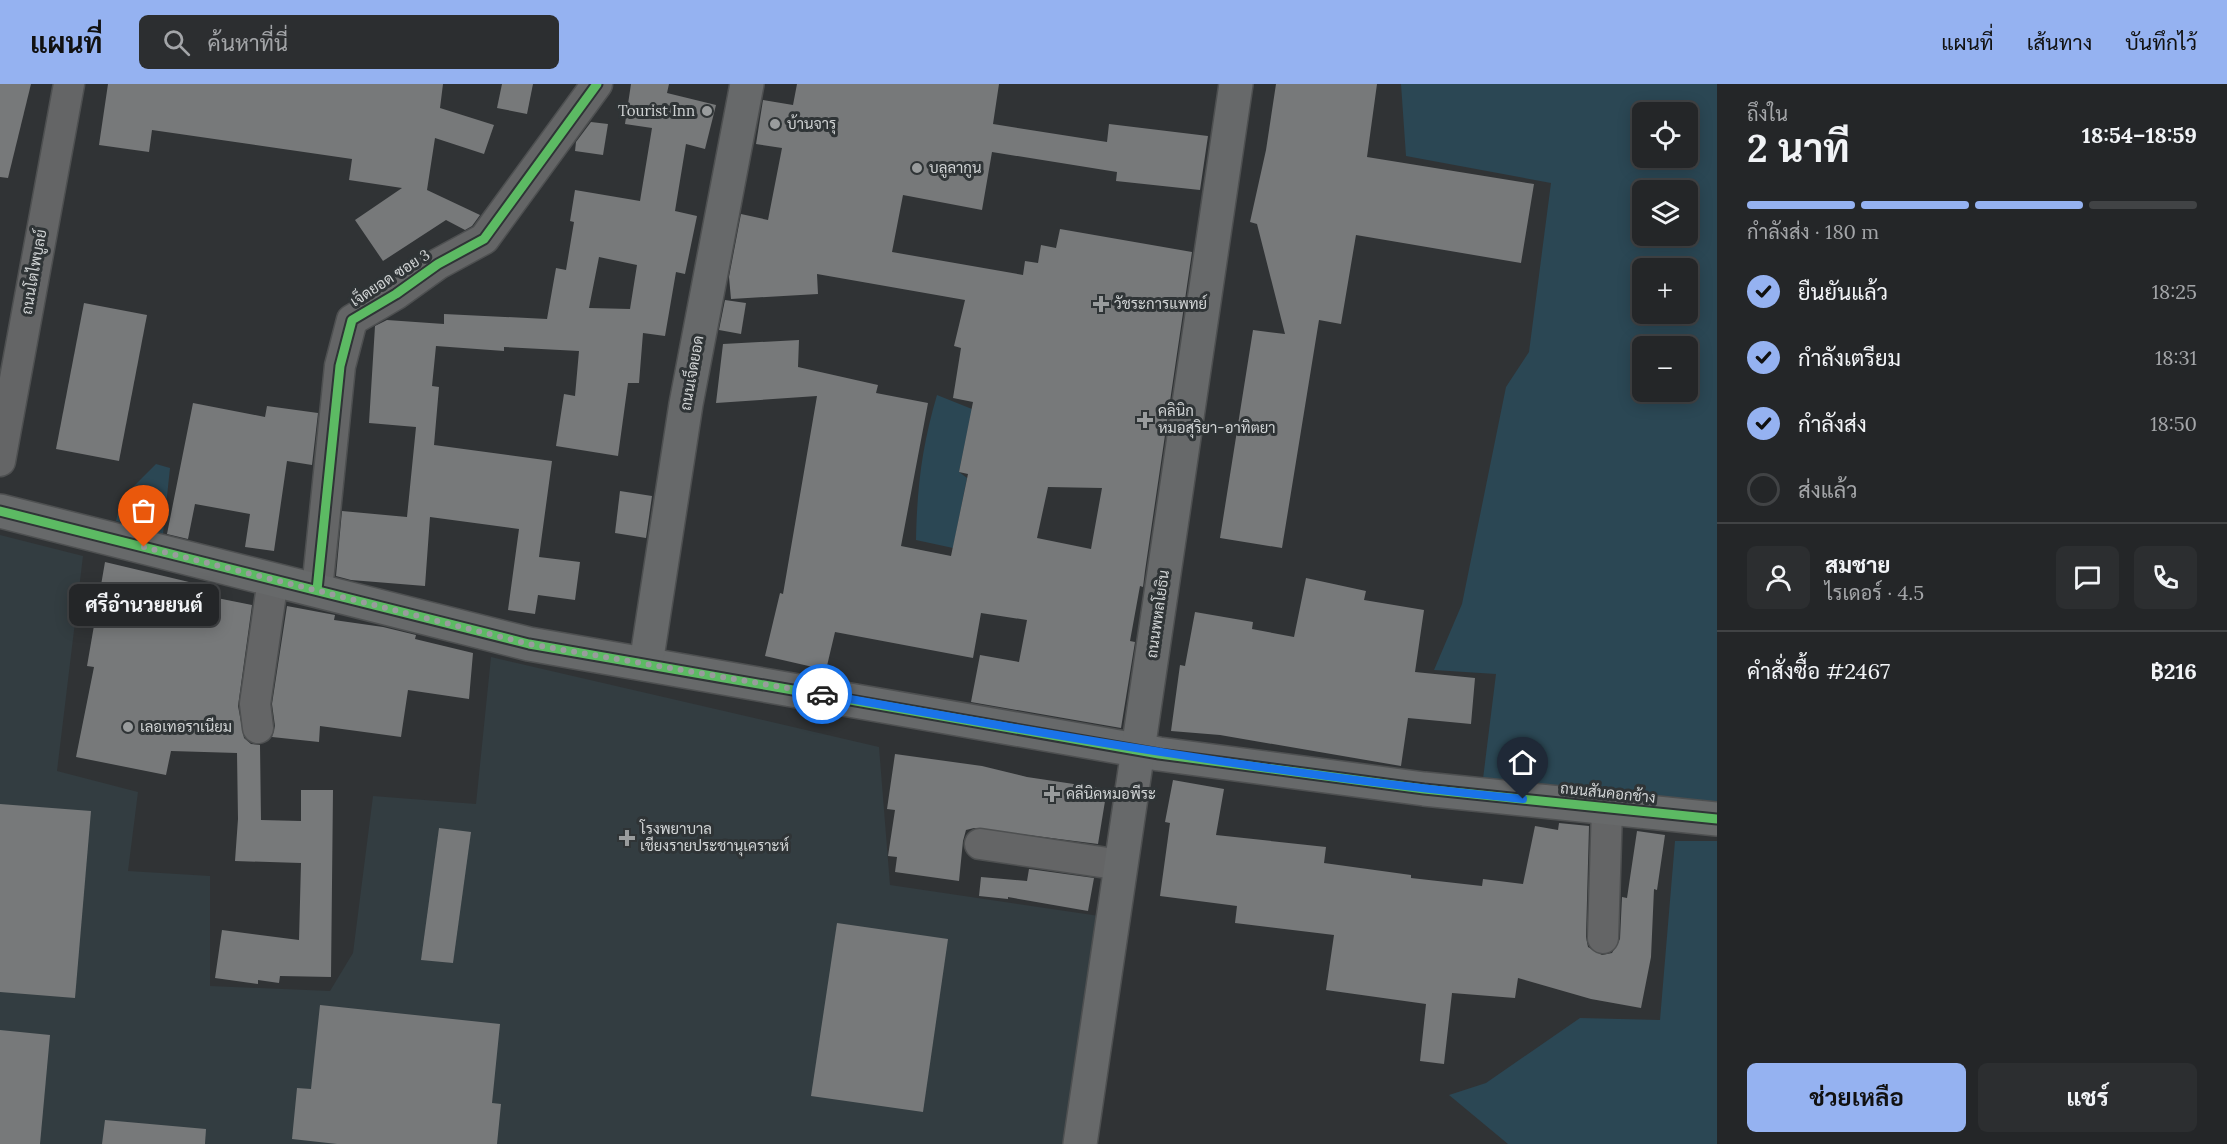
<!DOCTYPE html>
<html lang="th">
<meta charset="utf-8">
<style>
body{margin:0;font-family:Lora,Sarabun,serif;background:#2c2e30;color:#f1f3f6;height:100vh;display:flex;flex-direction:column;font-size:22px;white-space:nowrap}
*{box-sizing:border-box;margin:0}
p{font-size:20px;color:#a3a5a8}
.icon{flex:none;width:33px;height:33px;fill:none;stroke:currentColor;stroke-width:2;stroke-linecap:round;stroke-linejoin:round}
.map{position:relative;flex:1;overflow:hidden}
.panel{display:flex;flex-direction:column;background:#242628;width:510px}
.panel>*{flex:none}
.controls{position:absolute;left:1632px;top:18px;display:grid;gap:12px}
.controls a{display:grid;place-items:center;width:66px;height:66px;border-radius:9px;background:#242628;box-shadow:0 3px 15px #0003,0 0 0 2px #414345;font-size:30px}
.pin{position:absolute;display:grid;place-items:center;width:51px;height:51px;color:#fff;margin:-62px -26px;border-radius:50% 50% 50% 0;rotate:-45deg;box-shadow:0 0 6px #0007}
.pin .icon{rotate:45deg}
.courier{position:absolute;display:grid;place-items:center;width:60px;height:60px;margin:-30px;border:4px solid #1a73e8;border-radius:50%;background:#fff;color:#222;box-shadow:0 2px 8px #0007}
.bubble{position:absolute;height:42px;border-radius:9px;background:#242628;box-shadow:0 3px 15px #0003,0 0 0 2px #414345;font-size:20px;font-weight:700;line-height:42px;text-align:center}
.overview em{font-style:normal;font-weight:700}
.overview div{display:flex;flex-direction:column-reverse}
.overview{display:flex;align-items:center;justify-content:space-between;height:102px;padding:0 30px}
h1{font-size:39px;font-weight:700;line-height:45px}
.bar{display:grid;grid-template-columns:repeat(4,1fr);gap:9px 6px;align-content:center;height:72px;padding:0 30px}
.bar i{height:8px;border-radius:4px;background:#414345}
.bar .current{background:#95b2f1}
.bar p{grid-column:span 4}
.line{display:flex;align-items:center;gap:15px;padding:0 30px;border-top:2px solid #414345}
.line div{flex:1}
.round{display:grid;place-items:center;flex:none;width:63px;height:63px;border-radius:9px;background:#2c2e30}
ol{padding:0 30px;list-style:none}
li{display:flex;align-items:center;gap:18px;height:66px}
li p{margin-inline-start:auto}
li .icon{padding:6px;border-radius:50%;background:#95b2f1;color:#111;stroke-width:4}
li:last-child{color:#a3a5a8}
li i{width:33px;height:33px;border:3px solid #414345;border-radius:50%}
.button{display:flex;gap:12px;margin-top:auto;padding:12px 30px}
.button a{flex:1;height:69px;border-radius:9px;background:#95b2f1;color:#111;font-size:24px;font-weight:700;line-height:69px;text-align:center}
.button a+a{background:#2c2e30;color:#f1f3f6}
header{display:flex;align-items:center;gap:36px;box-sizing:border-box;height:84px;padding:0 30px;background:#95b2f1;color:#111}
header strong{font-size:28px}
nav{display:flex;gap:33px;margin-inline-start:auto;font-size:21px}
.search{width:420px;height:54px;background:#2c2e30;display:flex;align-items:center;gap:15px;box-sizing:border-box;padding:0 21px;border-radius:9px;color:#a3a5a8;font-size:22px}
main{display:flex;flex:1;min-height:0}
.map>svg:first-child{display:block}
.built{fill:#333d41}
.green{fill:#2b4754;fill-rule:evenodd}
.building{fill:#77797a;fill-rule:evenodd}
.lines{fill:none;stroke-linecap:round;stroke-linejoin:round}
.street-casing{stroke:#4e5051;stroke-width:33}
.secondary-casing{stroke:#4e5051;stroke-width:36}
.street{stroke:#646566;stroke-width:30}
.secondary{stroke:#67696a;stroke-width:33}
.cycleway-casing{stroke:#2f3436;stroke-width:13}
.cycleway{stroke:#5cba63;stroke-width:9}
.done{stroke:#999c9d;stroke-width:6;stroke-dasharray:0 10.8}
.route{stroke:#1a73e8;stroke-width:8}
.poi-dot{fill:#999c9d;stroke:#2f3436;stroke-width:2}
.labels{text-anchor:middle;stroke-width:6;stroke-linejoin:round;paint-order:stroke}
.poi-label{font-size:15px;fill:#d1d4d5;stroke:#2f3436;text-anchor:start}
.street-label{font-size:15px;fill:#d1d4d5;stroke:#2f3436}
</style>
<header>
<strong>แผนที่</strong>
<div class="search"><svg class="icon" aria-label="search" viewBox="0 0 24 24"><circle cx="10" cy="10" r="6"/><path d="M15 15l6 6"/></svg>ค้นหาที่นี่</div>
<nav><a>แผนที่</a><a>เส้นทาง</a><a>บันทึกไว้</a></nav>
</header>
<main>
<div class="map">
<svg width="1717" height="1060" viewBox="0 0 1717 1060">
<rect width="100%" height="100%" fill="#303335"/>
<polygon class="built" points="0,451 83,472 57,687 138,708 128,787 210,792 210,902 330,907 353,869 373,712 476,720 491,573 879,663 890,801 1113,834 1080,1060 0,1060"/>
<g class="green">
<path d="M1401 0H1717V735L1481 711 1496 590 1434 586 1462 520 1506 303 1529 268 1551 99 1406 72ZM1642 28H1688V74H1642ZM1642 106H1688V152H1642ZM1642 184H1688V230H1642ZM1642 262H1688V308H1642Z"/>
<path d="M937 311 972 325 959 388 967 394 953 464 916 456C917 403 922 362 937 311Z"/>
<polygon points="156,380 170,384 163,450 116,437 121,415"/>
<polygon points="1675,757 1717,757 1717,1060 1508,1060 1449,1011 1486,999 1580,934 1660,936"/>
</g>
<g class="building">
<polygon points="0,0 31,0 8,94 0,93"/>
<polygon points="108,0 443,0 440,24 494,41 484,70 435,54 427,106 480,131 472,142 465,146 446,136 383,177 355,136 402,104 349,96 352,75 152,46 149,68 99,61"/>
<polygon points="502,0 533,0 527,30 497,24"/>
<path d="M631 0H669L667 9 716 21 705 65 686 60 675 127 697 132 685 190 676 188 665 252 643 249 639 299H628L618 372 556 362 564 310 575 312 579 267 504 263V267L436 262 432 302 439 303 434 361 552 377 539 473 580 478 575 516 538 511 535 530 508 526 519 445 430 433 425 502 351 496 336 492 342 427 407 433 416 343 369 339 375 242 387 236 444 240V230L547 235 556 184 566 186 574 138 570 137 575 106 640 117 652 44 625 40ZM599 173 637 181 630 225 589 224Z"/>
<path d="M797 0H999L993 40 1107 58 1109 40 1208 52 1200 106 1116 97 1117 88 992 68 982 126 903 111 892 168 1023 191 1025 177 1038 179 1041 161 1056 164 1060 145 1192 168 1145 487 1143 503 1140 502 1130 557 1135 558 1121 644 971 618 980 571 1019 578 1027 536 981 529 973 574 835 548 826 586 765 572 780 509 783 510 817 312 716 319 723 260 799 256 798 283 878 301 876 309 928 319 901 462 951 472 968 390 959 388 973 318 953 314 961 264 954 262 965 216 817 190 818 210 731 215 729 193 741 130 768 136 782 64 756 60 763 16 793 21ZM1048 403 1102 404 1091 465 1037 454Z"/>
<polygon points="1276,0 1377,0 1367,73 1534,100 1521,179 1356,151 1341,240 1319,236 1282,464 1220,454 1253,246 1285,250 1257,140 1250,138 1266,66"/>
<polygon points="591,38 608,40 603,71 575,67 576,58"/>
<polygon points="725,216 746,219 741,250 719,246"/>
<polygon points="84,219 147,231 119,377 56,365"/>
<polygon points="193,319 265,333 267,322 318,329 312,381 287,377 274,467 245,463 250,430 195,420 188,455 167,450"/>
<polygon points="620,407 652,412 646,454 615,449"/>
<polygon points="105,478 210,503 207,512 252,521 238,622 244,654 251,660 260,661 261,736 301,737 301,706 333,706 331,893 280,892 279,899 258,896 258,900 215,894 222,846 299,856 301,779 235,777 238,735 237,669 171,667 166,691 76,673 94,583 87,582"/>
<polygon points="1306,494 1366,507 1364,516 1424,526 1415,588 1475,594 1471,640 1408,634 1401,682 1220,651 1171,647 1180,581 1185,582 1195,528 1253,538 1252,545 1294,553"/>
<polygon points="287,522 335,531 334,536 383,543 416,551 415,555 473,569 469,615 408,606 401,653 320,642 319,658 272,653 275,642 272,620"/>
<polygon points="895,670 982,682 1027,693 1107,705 1098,760 974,744 966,746 963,757 959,797 895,788 897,773 888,772 895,726 887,725"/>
<polygon points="1173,696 1224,705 1216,751 1326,763 1324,779 1411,791 1411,794 1482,802 1483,795 1523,800 1535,742 1558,746 1559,739 1589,742 1586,853 1588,863 1602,871 1612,869 1620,855 1622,813 1627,814 1637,747 1665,751 1657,806 1654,805 1651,873 1641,924 1591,915 1518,894 1515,914 1452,909 1444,980 1420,977 1426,920 1326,906 1334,851 1235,839 1237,822 1160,812 1170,739 1165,738"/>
<polygon points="0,720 91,727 75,914 0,908"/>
<polygon points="439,744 471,748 453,879 421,876"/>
<polygon points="1029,785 1094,794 1088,827 1008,813 1008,815 979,812 981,793 1027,797"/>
<polygon points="837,839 948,855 923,1028 811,1012"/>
<polygon points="320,921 500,940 492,1019 501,1020 497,1060 337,1060 292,1055 297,1004 311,1005"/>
<polygon points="0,946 50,951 40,1060 0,1060"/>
<polygon points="105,1036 206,1045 205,1060 102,1060"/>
</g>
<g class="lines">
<g class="street-casing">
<g id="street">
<polyline points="0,377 69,0"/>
<polyline points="317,506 340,282 352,236 396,210 438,180 484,155 597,0"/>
<polyline points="258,644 255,620 273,495"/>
<polyline points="980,760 1121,781"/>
<polyline points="1603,854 1607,724"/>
</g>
</g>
<g class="secondary-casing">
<g id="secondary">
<polyline points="0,427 529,560 1159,670 1424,705 1717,735"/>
<polyline points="646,580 686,320 747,0"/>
<polyline points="1080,1060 1236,0"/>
</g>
</g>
<use href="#street" class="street"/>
<use href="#secondary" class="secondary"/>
<g class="cycleway-casing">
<g id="cycleway">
<polyline points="0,427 529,560 1159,670 1424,705 1717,735"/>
<polyline points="317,506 340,282 352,236 396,210 438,180 484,155 597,0"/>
</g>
</g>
<use href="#cycleway" class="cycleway"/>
</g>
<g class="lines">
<polyline class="done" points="144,463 529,560 822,610"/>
<path class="route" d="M822 610C1055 652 1287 692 1523 715"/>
</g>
<g class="poi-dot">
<circle cx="707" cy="27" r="6"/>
<circle cx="775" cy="40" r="6"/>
<circle cx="917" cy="84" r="6"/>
<path d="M1098 211h6v6h6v6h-6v6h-6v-6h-6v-6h6z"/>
<path d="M1142 327h6v6h6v6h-6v6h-6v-6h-6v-6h6z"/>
<circle cx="128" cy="643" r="6"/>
<path d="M1049 701h6v6h6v6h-6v6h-6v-6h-6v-6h6z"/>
<path d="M624 745h6v6h6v6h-6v6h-6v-6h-6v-6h6z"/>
</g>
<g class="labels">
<g class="poi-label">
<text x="695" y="32" text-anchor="end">Tourist Inn</text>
<text x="787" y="45">บ้านจารุ</text>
<text x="929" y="89">บลูลากูน</text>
<text x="1114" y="225">วัชระการแพทย์</text>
<text x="1158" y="332">คลินิก<tspan x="1158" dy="17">หมอสุริยา-อาทิตยา</tspan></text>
<text x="140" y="648">เลอเทอราเนียม</text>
<text x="1066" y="715">คลีนิคหมอพีระ</text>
<text x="640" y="750">โรงพยาบาล<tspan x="640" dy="17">เชียงรายประชานุเคราะห์</tspan></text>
</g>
<g class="street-label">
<text transform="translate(34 188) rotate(-80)" y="5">ถนนโตไพบูลย์</text>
<text transform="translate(390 194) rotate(-33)" y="5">เจ็ดยอด ซอย 3</text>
<text transform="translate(692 289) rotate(-80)" y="5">ถนนเจ็ดยอด</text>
<text transform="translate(1158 530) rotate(-82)" y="5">ถนนพหลโยธิน</text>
<text transform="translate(1608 709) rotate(6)" y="5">ถนนสันคอกช้าง</text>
</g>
</g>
</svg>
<div class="controls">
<a><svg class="icon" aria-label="locate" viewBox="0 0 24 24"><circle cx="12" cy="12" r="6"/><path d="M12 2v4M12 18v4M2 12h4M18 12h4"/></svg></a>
<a><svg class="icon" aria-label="layers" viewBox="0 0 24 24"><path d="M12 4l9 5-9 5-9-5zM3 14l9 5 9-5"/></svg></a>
<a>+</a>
<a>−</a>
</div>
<div class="pin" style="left:144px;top:463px;background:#ea580c"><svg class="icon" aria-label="bag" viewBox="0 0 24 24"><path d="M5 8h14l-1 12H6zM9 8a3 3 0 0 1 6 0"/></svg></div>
<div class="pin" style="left:1523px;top:715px;background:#1f2937"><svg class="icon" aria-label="home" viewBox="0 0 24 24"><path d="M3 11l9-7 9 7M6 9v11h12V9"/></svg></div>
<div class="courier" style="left:822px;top:610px"><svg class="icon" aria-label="car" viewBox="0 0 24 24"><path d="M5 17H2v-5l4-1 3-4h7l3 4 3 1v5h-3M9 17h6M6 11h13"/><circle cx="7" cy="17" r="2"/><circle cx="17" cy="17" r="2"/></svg></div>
<div class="bubble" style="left:69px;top:500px;width:150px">ศรีอำนวยยนต์</div>
</div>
<section class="panel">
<div class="overview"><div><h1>2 นาที</h1><p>ถึงใน</p></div><em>18:54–18:59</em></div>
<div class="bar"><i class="current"></i><i class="current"></i><i class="current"></i><i></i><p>กำลังส่ง · 180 m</p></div>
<ol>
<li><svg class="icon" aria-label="check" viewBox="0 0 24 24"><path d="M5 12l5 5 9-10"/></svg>ยืนยันแล้ว<p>18:25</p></li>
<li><svg class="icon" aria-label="check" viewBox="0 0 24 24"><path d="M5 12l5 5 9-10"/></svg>กำลังเตรียม<p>18:31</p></li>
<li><svg class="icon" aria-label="check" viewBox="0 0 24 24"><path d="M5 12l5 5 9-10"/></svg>กำลังส่ง<p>18:50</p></li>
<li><i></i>ส่งแล้ว</li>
</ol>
<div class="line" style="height:108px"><a class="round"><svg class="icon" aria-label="person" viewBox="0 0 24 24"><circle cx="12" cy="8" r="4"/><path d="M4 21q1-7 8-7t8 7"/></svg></a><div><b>สมชาย</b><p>ไรเดอร์ · 4.5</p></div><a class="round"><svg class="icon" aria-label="chat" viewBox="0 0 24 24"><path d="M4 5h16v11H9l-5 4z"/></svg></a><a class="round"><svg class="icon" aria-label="phone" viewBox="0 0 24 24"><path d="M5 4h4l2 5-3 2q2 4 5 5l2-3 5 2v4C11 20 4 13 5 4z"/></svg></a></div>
<div class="line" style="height:78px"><div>คำสั่งซื้อ #2467</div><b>฿216</b></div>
<div class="button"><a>ช่วยเหลือ</a><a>แชร์</a></div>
</section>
</main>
